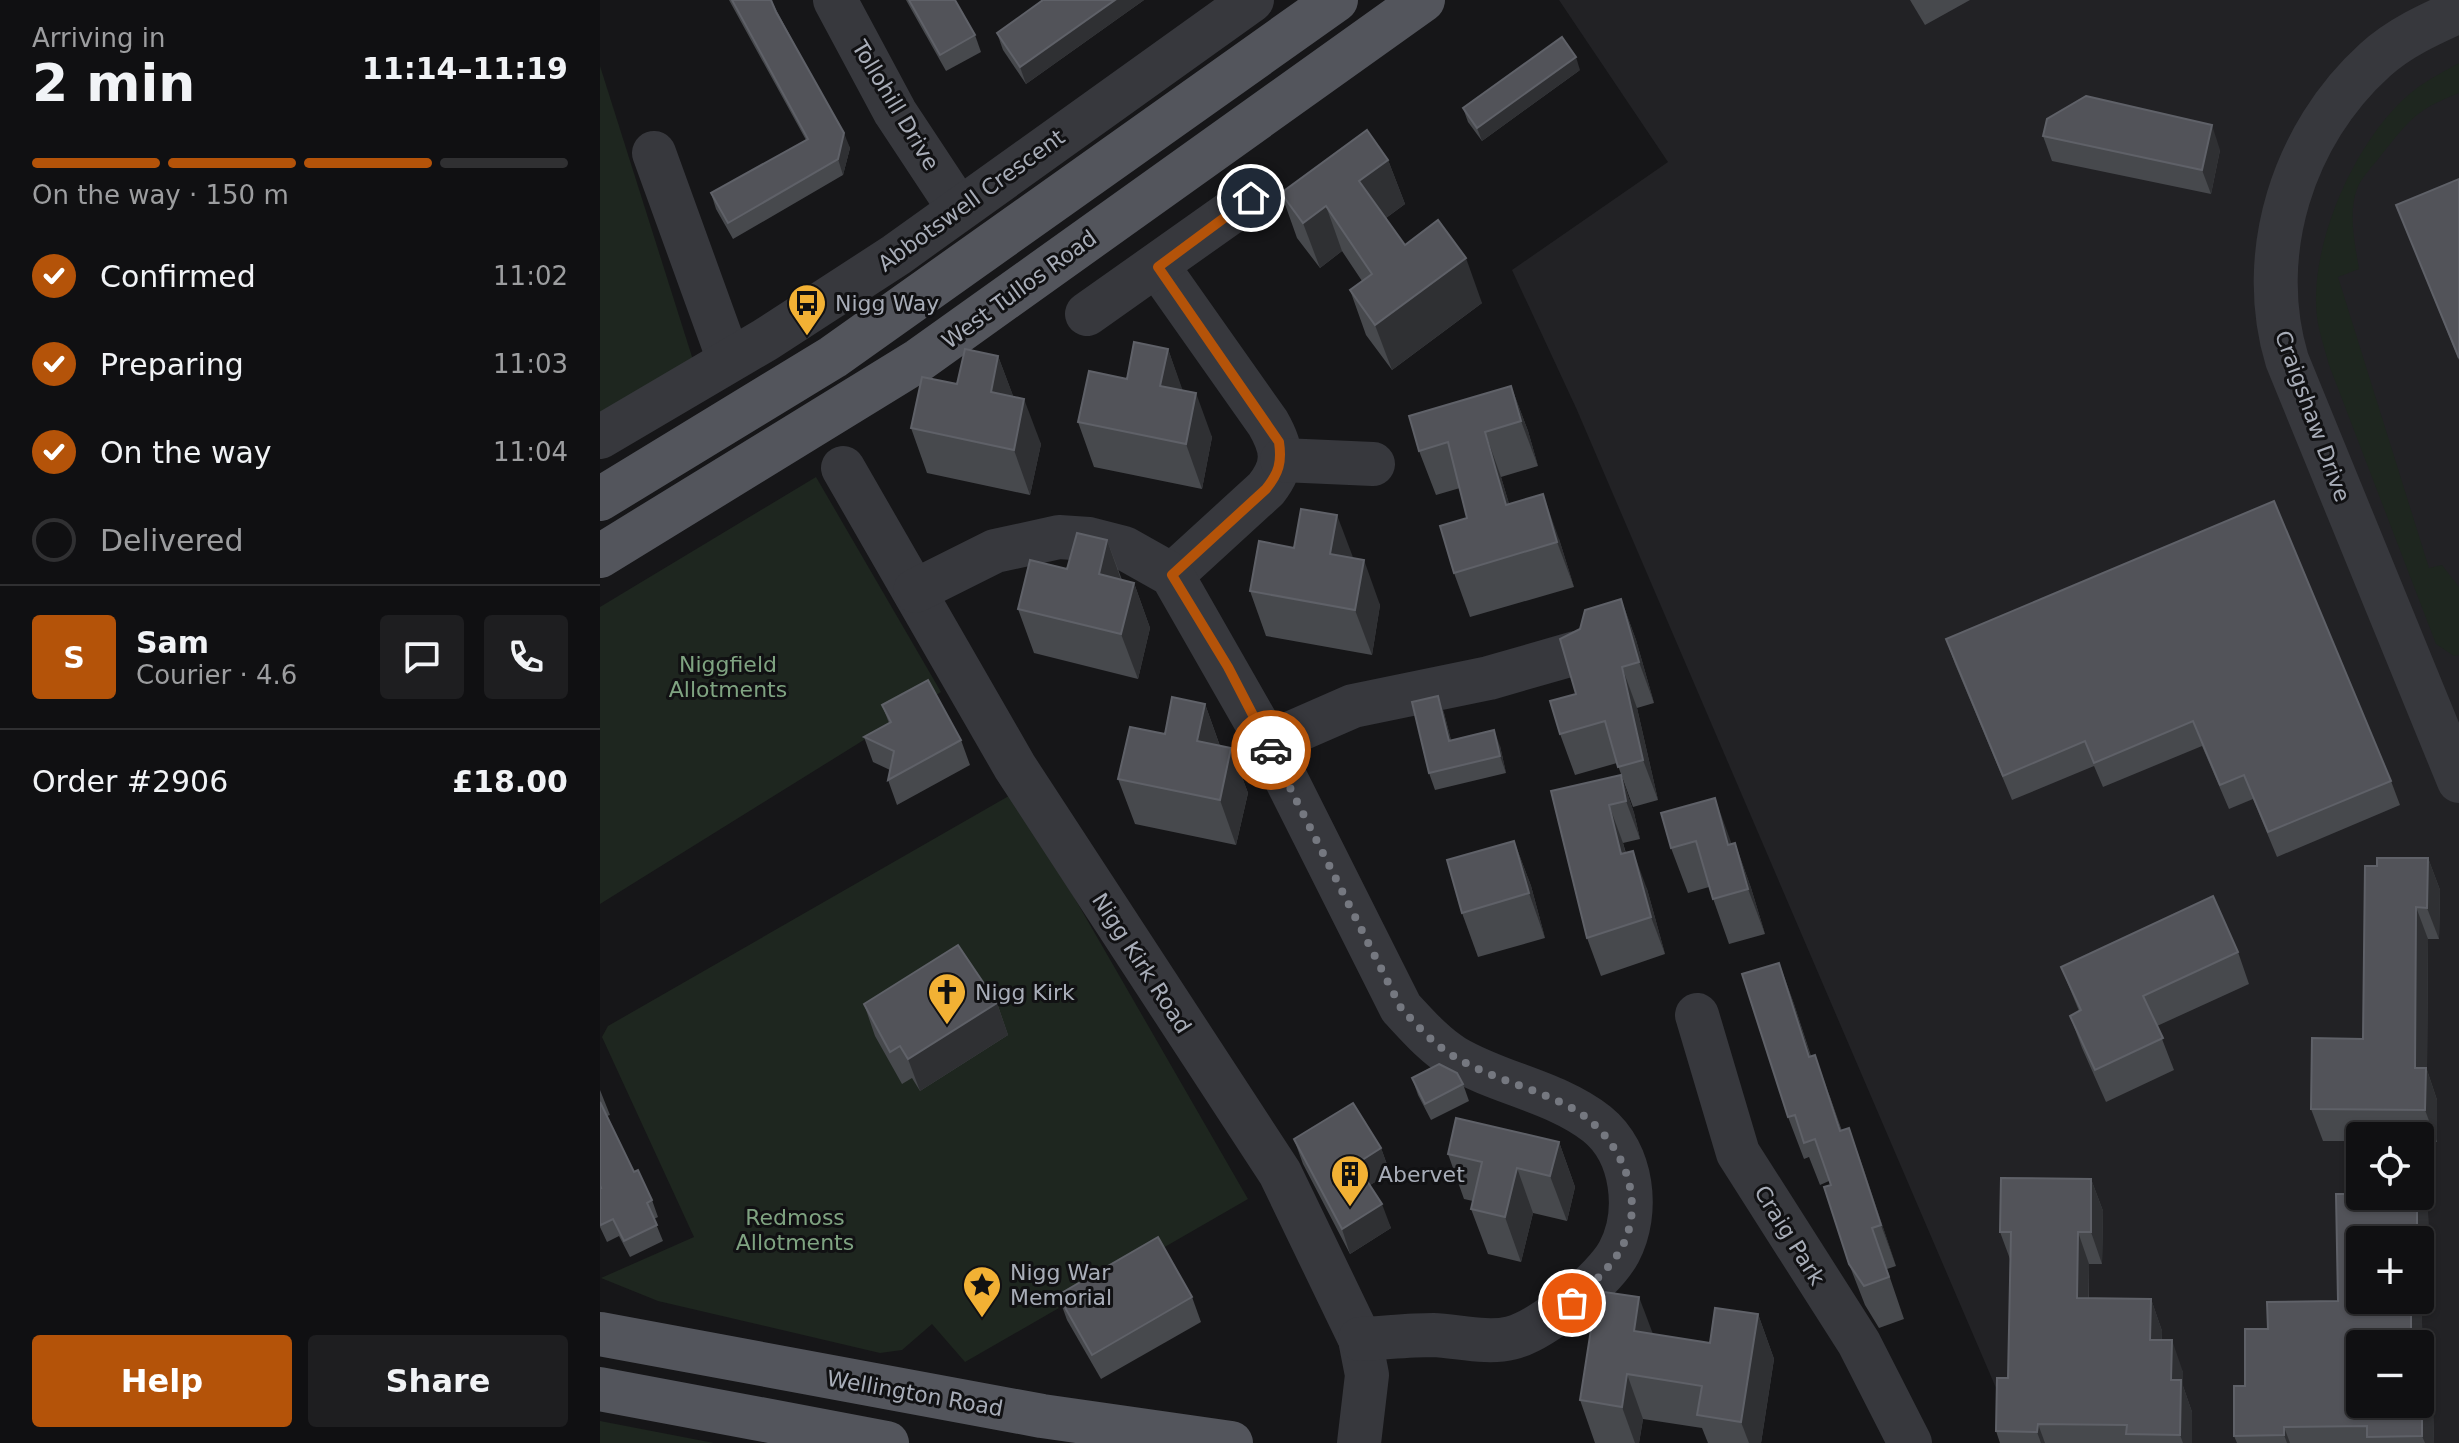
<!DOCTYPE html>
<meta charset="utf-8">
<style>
body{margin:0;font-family:"DejaVu Sans",sans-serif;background:#1e1e20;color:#f1f3f6;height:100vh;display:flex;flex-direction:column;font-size:30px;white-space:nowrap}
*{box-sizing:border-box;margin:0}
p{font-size:26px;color:#9c9d9f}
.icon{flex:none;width:44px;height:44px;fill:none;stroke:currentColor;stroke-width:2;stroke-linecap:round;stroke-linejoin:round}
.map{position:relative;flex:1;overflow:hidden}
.sheet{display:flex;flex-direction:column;background:#101012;width:600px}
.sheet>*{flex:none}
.fabs{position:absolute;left:1746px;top:1122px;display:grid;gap:16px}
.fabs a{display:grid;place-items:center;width:88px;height:88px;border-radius:8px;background:#101012;box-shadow:0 2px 6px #0004,0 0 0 2px #303032;font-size:40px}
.pin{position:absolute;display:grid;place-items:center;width:68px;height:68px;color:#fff;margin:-34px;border:4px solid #fff;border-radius:50%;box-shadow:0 2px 8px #0007}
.courier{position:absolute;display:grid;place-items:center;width:80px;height:80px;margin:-40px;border:6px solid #b45309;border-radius:50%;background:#fff;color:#222;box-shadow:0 2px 10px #0007}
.head em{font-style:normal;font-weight:700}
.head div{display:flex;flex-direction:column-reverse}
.head{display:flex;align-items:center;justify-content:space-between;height:136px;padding:0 32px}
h1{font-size:52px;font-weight:700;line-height:60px}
.bar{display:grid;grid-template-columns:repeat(4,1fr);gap:12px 8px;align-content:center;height:96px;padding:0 32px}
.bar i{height:10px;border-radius:6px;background:#303032}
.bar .active{background:#b45309}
.bar p{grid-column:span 4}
.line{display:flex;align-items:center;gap:20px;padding:0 32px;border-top:2px solid #303032}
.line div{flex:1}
.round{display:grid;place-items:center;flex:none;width:84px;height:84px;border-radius:8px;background:#1e1e20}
ol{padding:0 32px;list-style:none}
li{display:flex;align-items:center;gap:24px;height:88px}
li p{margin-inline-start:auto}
li .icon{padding:8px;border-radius:50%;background:#b45309;color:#fff;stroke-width:4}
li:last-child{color:#9c9d9f}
li i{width:44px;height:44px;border:4px solid #303032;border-radius:50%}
.cta{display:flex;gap:16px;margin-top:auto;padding:16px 32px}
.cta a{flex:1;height:92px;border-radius:8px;background:#b45309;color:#fff;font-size:32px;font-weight:700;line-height:92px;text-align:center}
.cta a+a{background:#1e1e20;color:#f1f3f6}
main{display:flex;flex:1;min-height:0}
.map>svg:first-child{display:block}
.built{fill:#222225;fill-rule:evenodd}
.green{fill:#1e261f}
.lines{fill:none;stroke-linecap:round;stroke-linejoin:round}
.minor{stroke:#37383d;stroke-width:44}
.major{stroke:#53555c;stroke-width:44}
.wall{fill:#47494d;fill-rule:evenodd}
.shaded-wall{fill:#2f3033}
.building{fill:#525359;stroke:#5f6168;stroke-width:2}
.done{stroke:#757880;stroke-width:8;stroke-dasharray:0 14.4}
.route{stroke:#b45309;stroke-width:10}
.labels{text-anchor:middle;stroke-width:6;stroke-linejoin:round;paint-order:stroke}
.street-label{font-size:22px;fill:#a8adb8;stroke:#111113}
.poi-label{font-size:22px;fill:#a8adb8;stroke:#111113;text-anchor:start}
.park-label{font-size:22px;fill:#7fa381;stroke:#111113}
</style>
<main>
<section class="sheet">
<div class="head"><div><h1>2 min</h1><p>Arriving in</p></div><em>11:14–11:19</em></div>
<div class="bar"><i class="active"></i><i class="active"></i><i class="active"></i><i></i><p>On the way · 150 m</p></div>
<ol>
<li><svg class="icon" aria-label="check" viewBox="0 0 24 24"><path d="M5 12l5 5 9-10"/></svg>Confirmed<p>11:02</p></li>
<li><svg class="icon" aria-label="check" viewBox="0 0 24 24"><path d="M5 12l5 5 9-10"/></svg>Preparing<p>11:03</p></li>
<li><svg class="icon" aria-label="check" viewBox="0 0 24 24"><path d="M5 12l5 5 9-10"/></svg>On the way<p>11:04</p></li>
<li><i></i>Delivered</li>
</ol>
<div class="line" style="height:144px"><b class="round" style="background:#b45309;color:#fff">S</b><div><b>Sam</b><p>Courier · 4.6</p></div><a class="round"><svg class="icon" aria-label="chat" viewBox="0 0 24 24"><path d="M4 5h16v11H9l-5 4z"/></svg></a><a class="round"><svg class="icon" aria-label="phone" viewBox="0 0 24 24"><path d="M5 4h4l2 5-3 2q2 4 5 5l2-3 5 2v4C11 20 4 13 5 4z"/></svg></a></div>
<div class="line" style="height:104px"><div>Order #2906</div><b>£18.00</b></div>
<div class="cta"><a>Help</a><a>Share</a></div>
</section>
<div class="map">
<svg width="1859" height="1443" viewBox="0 0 1859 1443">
<rect width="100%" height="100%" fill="#161618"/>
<path class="built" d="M959 0H1859V1443H1413L1411 1423 977 410 912 270 1068 162ZM1760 1136H1820V1196H1760ZM1760 1240H1820V1300H1760ZM1760 1344H1820V1404H1760Z"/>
<g class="green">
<path d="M1859 63V93C1813 111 1809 121 1779 158 1772 167 1761 178 1757 189 1748 213 1755 245 1759 269L1738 277 1829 568 1842 565 1859 587V655L1854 656 1836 644 1729 365C1725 349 1719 333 1717 317 1708 244 1758 132 1817 88 1829 79 1845 71 1859 63Z"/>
<polygon points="0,66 93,360 0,415"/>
<polygon points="216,477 341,692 0,904 0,607"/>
<polygon points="414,793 648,1199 365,1362 332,1324 302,1350 280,1353 58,1301 1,1278 94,1237 2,1037 8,1026"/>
<polygon points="0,1421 114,1443 0,1443"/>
</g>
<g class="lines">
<g class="minor">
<polyline points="235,0 295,112 359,209"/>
<path d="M1859 11C1830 24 1799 38 1775 60 1693 134 1655 254 1687 360L1859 781"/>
<polyline points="54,153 129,360"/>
<path d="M558 267 668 423C683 449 685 465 666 489L572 575"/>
<polyline points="487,314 651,198"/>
<polyline points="0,437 165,340 296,255 652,0"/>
<polyline points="682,460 773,464"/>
<polyline points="243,468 415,767 680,1173 760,1339 767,1375 759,1443"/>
<path d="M315 591 395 551 459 537 489 539 524 548 572 575 668 743 801 1008C817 1025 834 1045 854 1057 899 1084 955 1091 997 1124 1033 1153 1040 1212 1019 1252 1004 1280 943 1330 911 1338 887 1344 857 1336 833 1335 809 1335 784 1338 760 1339"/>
<polyline points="668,743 753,706 889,678 976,653"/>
<polyline points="1097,1015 1138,1153 1259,1343 1310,1443"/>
</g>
<g class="major">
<polyline points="0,499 233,357 736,0"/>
<polyline points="0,556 319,360 823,0"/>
<polyline points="0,1334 442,1416 631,1443"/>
<polyline points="0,1389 287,1443"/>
</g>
</g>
<g class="wall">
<polygon points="129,0 171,0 250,148 243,175 133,239 116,209 111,193 206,140"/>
<polygon points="306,0 355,0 375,35 381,52 346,71"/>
<polygon points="443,0 544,0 426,84 403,50 397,33"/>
<polygon points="1310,0 1370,0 1325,25"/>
<polygon points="980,70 882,141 868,122 863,108"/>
<polygon points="1443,136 1620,150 1611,194 1452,161"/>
<polygon points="788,160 805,204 786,218 805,245 882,303 792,370 766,335 750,290 762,281 742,251 720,268 697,238 681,193"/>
<polygon points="1859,179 1859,360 1796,205"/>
<polygon points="568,349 582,390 612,437 602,489 494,467 478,422 527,379"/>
<polygon points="398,356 413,396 441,444 430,495 327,473 311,428 357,384"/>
<polygon points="911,386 928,431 938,466 901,477 909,504 959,539 974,587 870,617 854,573 867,518 860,488 836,495 819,451"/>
<polygon points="507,540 522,580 534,583 550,628 538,679 434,653 418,609"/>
<polygon points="753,558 780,605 772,655 666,636 650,591"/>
<polygon points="1021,599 1036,640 1054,703 1037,708 1058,800 1033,807 1017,763 975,775 960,734 976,694 980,629"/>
<polygon points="1346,639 1791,781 1800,805 1677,857 1653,799 1629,809 1602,746 1503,787 1494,766 1412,800 1355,664"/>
<polygon points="838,696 844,713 851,740 900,746 906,773 835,790 829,773"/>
<polygon points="605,704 620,746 631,748 648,793 636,845 535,824 518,779 565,734"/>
<polygon points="282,705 361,740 370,765 297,805 288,780 290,770 273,762 264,737 289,723"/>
<polygon points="1021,775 1034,813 1040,839 1023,843 1026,853 1047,889 1065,954 1001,976 987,938 951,791"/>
<polygon points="1061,813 1132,844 1135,843 1151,888 1165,934 1129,944 1109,887 1088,893 1071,848"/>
<polygon points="914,841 931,886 945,938 878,957 862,913"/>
<polygon points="1828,858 1840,890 1839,939 1828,939 1827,1070 1837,1100 1837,1142 1820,1142 1820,1136 1760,1136 1760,1141 1723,1141 1711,1109 1763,1039 1777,866"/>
<polygon points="1638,952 1649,984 1557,1026 1574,1070 1506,1102 1482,1048 1470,1016 1479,1011 1461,967"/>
<polygon points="1179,963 1194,1004 1211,1056 1230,1097 1242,1131 1249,1128 1296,1266 1287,1269 1304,1319 1279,1328 1265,1305 1249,1264 1229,1181 1220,1185 1209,1157 1204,1159 1188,1117"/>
<polygon points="397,1003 408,1035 320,1091 312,1078 302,1084 275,1036 264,1004"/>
<polygon points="812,1078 863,1084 869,1101 831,1120 818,1095"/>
<polygon points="0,1090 10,1115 7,1116 34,1172 52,1200 58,1217 54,1219 63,1241 30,1257 19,1236 7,1242 0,1227"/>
<polygon points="694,1139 781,1148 790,1173 770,1185 791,1228 750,1254 703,1164"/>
<polygon points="959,1142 975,1187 967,1221 933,1213 921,1262 888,1254 871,1209 873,1201 864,1199 848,1154"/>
<polygon points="1491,1179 1503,1211 1502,1264 1489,1264 1489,1298 1551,1299 1562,1331 1562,1340 1583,1372 1583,1386 1592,1412 1592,1443 1400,1443 1396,1431 1408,1378 1410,1259 1400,1232"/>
<path d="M1820 1190 1828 1211 1829 1260 1821 1261 1823 1381 1833 1409 1834 1443H1637L1634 1436V1386H1645V1329H1668L1667 1302 1738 1301 1736 1194H1760V1196H1820ZM1760 1240H1820V1300H1760ZM1760 1344H1820V1404H1760Z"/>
<polygon points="458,1295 592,1297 601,1322 501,1379 467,1320"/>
<polygon points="1158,1314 1174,1359 1161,1443 1108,1443 1102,1428 1043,1419 1039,1443 995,1443 980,1400 1053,1334 1110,1343"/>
</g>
<g class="shaded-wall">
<polygon points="515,0 544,0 426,84 420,67"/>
<polygon points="976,57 980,70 882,141 877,128"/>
<polygon points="1612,125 1620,150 1611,194 1602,170"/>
<polygon points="244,133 250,148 243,175 238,159"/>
<polygon points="788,160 805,204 775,226 759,181"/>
<polygon points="726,206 742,251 720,268 703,223"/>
<polygon points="866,258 882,303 792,370 775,325"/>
<polygon points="568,349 584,394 560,386"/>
<polygon points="398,356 415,401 391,392"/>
<polygon points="911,386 928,431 938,466 921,421"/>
<polygon points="596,393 612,437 602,489 586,444"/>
<polygon points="424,399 441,444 430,495 414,450"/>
<polygon points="885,432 901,477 923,550 906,505"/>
<polygon points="943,494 959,539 974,587 957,542"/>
<polygon points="737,515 754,560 730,554"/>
<polygon points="507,540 523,585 499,574"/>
<polygon points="764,560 780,605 772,655 755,610"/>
<polygon points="534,583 550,628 538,679 521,634"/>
<polygon points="1021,599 1036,640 1054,703 1039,662"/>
<polygon points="1022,667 1037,708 1058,800 1043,760"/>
<polygon points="838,696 844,713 855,757 849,741"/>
<polygon points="605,704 621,749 597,741"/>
<polygon points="894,730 900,746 906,773 900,756"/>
<polygon points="631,748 648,793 636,845 620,800"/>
<polygon points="1021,775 1034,813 1040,839 1026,801"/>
<polygon points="1115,798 1131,842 1145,890 1128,845"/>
<polygon points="1009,805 1023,843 1035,892 1021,854"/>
<polygon points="914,841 931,886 945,938 929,893"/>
<polygon points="1135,843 1151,888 1165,934 1148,889"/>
<polygon points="1033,851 1047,889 1065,954 1051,917"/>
<polygon points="1828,858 1840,890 1839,939 1827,908"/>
<polygon points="1816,907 1828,939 1827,1070 1837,1100 1837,1142 1825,1110 1815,1068"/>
<polygon points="1179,963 1194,1004 1224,1099 1209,1057"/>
<polygon points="397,1003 408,1035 320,1091 308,1059"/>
<polygon points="1215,1055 1230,1097 1255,1173 1240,1131"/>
<polygon points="1249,1128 1264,1170 1296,1266 1281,1225"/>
<polygon points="959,1142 975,1187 967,1221 950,1176"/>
<polygon points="781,1148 790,1173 765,1188 756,1164"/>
<polygon points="917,1168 933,1213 921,1262 905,1217"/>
<polygon points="1491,1179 1503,1211 1502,1264 1491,1232"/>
<polygon points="1820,1190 1828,1211 1829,1260 1817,1229 1817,1196 1820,1196"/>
<polygon points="782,1204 791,1228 750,1254 742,1229"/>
<polygon points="1478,1232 1489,1264 1488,1330 1477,1298"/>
<polygon points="1820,1257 1821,1261 1823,1381 1833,1409 1834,1443 1825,1443 1822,1436 1820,1401 1820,1344 1811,1344 1811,1300 1820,1300"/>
<polygon points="1039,1297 1056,1342 1034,1331"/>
<polygon points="1551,1299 1562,1331 1561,1372 1550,1340"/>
<polygon points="1158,1314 1174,1359 1161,1443 1149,1443 1141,1422"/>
<polygon points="1572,1340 1583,1372 1583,1386 1592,1412 1592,1443 1583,1443 1580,1435 1571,1380"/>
<polygon points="1027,1374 1043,1419 1039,1443 1035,1443 1022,1407"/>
<polygon points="1438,1424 1445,1443 1441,1443 1437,1432"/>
<polygon points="1684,1427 1690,1443 1687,1443 1684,1435"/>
</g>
<g class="building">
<polygon points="132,0 171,0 176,12 244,133 238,159 128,223 111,193 208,139"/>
<polygon points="309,0 355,0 375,35 340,55"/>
<polygon points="443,0 515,0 420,67 397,33"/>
<polygon points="962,37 976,57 877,128 863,108"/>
<polygon points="1486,96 1612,125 1602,170 1443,136 1447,119"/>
<polygon points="767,130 788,160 759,181 805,245 838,220 866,258 775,325 750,290 772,274 726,206 703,223 681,193"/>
<polygon points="1859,179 1859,358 1796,205"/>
<polygon points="534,342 568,349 560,386 596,393 586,444 478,422 489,371 527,379"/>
<polygon points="365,349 398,356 391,392 424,399 414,450 311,428 322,377 357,384"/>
<polygon points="911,386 921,421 885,432 897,474 906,505 943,494 957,542 854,573 840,526 867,518 848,442 819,451 809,416"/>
<polygon points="1674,501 1791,781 1668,832 1644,775 1620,785 1593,721 1494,763 1485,741 1403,776 1346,639"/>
<polygon points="701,509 737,515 730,554 764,560 755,610 650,591 659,541 694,548"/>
<polygon points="477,533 507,540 499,574 534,583 521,634 418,609 430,560 467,569"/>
<polygon points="1021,599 1039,662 1022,667 1043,760 1018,767 1005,721 960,734 950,701 976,694 960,639 980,629 985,610"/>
<polygon points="328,680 361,740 288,780 294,751 264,737 291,722 282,705"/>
<polygon points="838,696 849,741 894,730 900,756 829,773 812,702"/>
<polygon points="572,697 605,704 597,741 631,748 620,800 518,779 530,727 565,734"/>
<polygon points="1021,775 1026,801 1009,805 1021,854 1033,851 1051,917 987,938 951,791"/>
<polygon points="1115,798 1128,845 1135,843 1148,889 1113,899 1096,841 1071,848 1061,813"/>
<polygon points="914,841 929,893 862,913 847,860"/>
<polygon points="1777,858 1828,858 1827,908 1816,907 1815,1068 1826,1068 1825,1110 1711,1109 1712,1038 1763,1039 1765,866 1777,866"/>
<polygon points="1613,896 1638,952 1543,996 1563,1038 1495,1070 1470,1016 1481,1010 1461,967"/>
<polygon points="358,945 397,1003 308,1059 300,1046 290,1052 264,1004"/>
<polygon points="1179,963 1209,1057 1215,1055 1240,1131 1249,1128 1281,1225 1272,1228 1289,1277 1264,1286 1249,1264 1224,1187 1231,1185 1215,1139 1204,1143 1195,1115 1188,1117 1142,974"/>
<polygon points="839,1064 857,1073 863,1084 825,1104 812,1078"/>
<polygon points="0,1102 34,1172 38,1170 52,1200 47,1203 57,1225 24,1241 13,1219 1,1225 0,1223 0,1188 1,1188 0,1185"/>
<polygon points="753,1103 781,1148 756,1164 782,1204 742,1229 694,1139"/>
<polygon points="856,1118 959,1142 950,1176 917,1168 905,1217 871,1209 882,1162 848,1154"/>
<polygon points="1401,1178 1491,1179 1491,1232 1478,1232 1477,1298 1551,1299 1550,1340 1572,1340 1571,1380 1581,1380 1580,1435 1526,1434 1527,1425 1438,1424 1437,1432 1396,1431 1397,1378 1408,1378 1411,1232 1400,1232"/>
<polygon points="1736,1194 1760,1194 1760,1196 1817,1196 1817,1229 1810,1229 1810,1240 1760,1240 1760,1300 1811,1300 1811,1344 1760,1344 1760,1404 1820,1404 1820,1378 1822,1377 1822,1436 1767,1437 1767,1426 1684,1427 1684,1435 1634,1436 1634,1386 1645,1386 1645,1329 1668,1329 1667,1302 1738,1301"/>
<polygon points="558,1237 592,1297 492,1355 458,1295"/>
<polygon points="997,1291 1039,1297 1034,1331 1110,1343 1115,1308 1158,1314 1141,1422 1097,1415 1102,1386 1027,1374 1022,1407 980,1400"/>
</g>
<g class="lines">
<path class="done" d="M671 750 801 1008C817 1025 834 1045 855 1057 892 1079 935 1088 972 1108 1021 1136 1051 1202 1018 1254 1006 1272 987 1288 972 1303"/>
<path class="route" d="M651 198 558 267 679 442C682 462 679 473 666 489L572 575 628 667 671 750"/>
</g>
<defs>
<g id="bus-pin" transform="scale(2)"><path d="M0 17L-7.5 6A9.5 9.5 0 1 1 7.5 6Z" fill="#f2b134" stroke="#111113"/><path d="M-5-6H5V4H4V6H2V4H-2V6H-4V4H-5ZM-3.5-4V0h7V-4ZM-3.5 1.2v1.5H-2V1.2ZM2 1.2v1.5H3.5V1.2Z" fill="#111"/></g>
<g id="church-pin" transform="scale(2)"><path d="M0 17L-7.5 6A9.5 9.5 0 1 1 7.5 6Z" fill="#f2b134" stroke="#111113"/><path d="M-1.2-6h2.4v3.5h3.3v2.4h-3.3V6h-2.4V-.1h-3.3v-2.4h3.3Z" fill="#111"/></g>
<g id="building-pin" transform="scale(2)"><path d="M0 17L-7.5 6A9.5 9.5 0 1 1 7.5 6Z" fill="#f2b134" stroke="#111113"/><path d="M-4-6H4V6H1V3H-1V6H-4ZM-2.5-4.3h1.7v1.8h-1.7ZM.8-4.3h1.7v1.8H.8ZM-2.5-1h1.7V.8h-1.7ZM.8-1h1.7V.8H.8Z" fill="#111"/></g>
<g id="sight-pin" transform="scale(2)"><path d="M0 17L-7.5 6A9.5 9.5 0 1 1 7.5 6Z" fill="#f2b134" stroke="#111113"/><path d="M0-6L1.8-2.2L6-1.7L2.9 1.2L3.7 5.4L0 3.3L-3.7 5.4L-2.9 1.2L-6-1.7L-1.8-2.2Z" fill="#111"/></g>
</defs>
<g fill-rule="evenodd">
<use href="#bus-pin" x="207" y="303"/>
<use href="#church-pin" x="347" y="992"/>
<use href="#building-pin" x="750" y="1174"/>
<use href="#sight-pin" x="382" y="1285"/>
</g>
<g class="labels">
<g class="street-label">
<text transform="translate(296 105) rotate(59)" y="8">Tollohill Drive</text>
<text transform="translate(371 200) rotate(-36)" y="8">Abbotswell Crescent</text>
<text transform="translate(419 289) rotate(-36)" y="8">West Tullos Road</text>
<text transform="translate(1713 416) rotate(70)" y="8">Craigshaw Drive</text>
<text transform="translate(542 963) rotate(57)" y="8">Nigg Kirk Road</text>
<text transform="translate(1190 1235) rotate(58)" y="8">Craig Park</text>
<text transform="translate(315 1393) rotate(10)" y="8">Wellington Road</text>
</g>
<g class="poi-label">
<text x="235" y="311">Nigg Way</text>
<text x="375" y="1000">Nigg Kirk</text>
<text x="778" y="1182">Abervet</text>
<text x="410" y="1280">Nigg War<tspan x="410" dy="25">Memorial</tspan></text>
</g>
<g class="park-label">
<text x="128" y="672">Niggfield<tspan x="128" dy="25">Allotments</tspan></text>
<text x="195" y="1225">Redmoss<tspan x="195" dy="25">Allotments</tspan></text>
</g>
</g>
</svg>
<div class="fabs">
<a><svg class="icon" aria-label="locate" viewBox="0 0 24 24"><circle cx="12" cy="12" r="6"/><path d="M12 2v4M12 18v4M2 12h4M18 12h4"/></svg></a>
<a>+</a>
<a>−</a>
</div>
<div class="pin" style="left:972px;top:1303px;background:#ea580c"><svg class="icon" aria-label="bag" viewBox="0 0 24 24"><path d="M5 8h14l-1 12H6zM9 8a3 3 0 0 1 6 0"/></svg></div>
<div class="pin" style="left:651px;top:198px;background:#1f2937"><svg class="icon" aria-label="home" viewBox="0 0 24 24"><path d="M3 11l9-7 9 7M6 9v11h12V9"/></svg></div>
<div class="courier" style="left:671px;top:750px"><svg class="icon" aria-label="car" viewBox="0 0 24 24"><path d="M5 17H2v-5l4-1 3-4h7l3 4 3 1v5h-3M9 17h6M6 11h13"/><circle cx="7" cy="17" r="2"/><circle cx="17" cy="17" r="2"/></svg></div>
</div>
</main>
